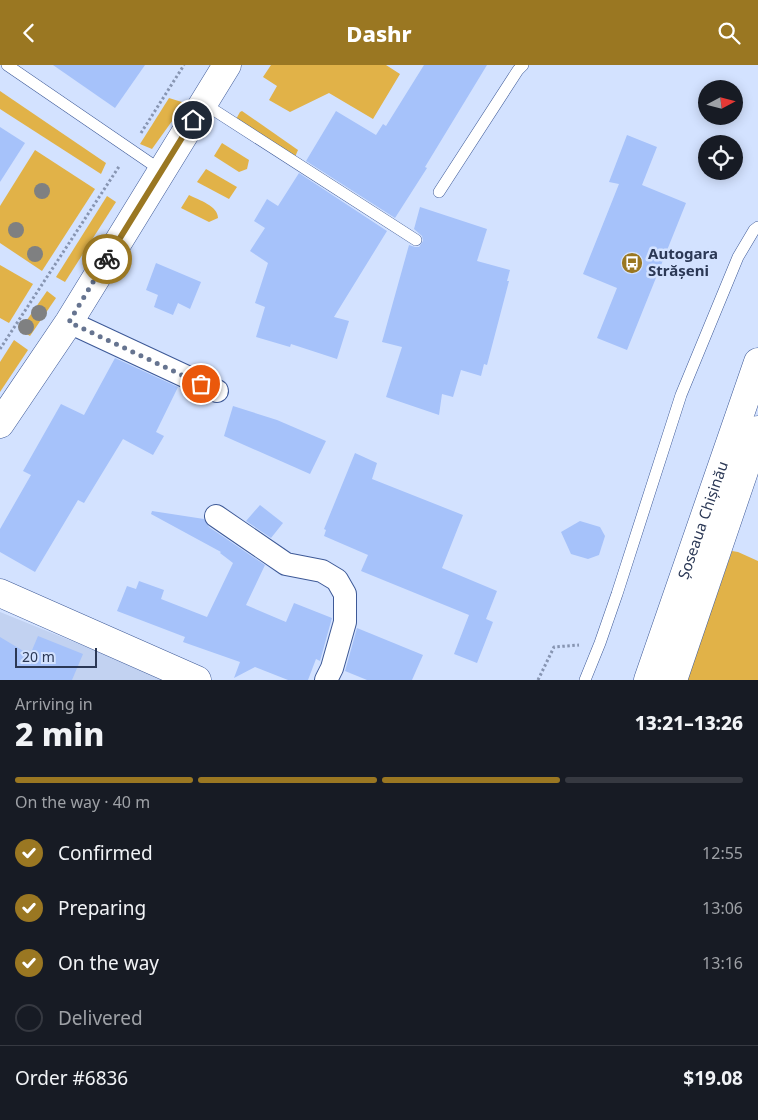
<!DOCTYPE html>
<meta charset="utf-8">
<style>
body{margin:0;font-family:"Noto Sans",sans-serif;background:#242831;color:#f1f3f6;height:100vh;display:flex;flex-direction:column;font-size:19px;white-space:nowrap}
*{box-sizing:border-box;margin:0}
p{font-size:16px;color:#9ea1a6}
.icon{flex:none;width:28px;height:28px;fill:none;stroke:currentColor;stroke-width:2;stroke-linecap:round;stroke-linejoin:round}
.map{position:relative;height:615px;overflow:hidden}
.details{display:flex;flex-direction:column;background:#171b24;flex:1}
.details>*{flex:none}
.needle{width:32px;rotate:83deg}
.buttons{position:absolute;left:698px;top:15px;display:grid;gap:10px}
.buttons a{display:grid;place-items:center;width:45px;height:45px;border-radius:50%;background:#171b24;box-shadow:0 2px 12px #0003;font-size:25px}
.scale{position:absolute;left:15px;bottom:12px;width:82px;box-sizing:border-box;padding-left:5px;border:2px solid #2b3855;border-top:0;font-size:14px;line-height:18px;white-space:nowrap;color:#2b3855;-webkit-text-stroke:4px #d3e2ff;paint-order:stroke}
.pin{position:absolute;display:grid;place-items:center;width:42px;height:42px;color:#fff;margin:-21px;border:2px solid #fff;border-radius:50%;box-shadow:0 1px 5px #0007}
.courier{position:absolute;display:grid;place-items:center;width:50px;height:50px;margin:-25px;border:4px solid #9a7722;border-radius:50%;background:#fff;color:#222;box-shadow:0 1px 6px #0007}
.overview em{font-style:normal;font-weight:800}
.overview div{display:flex;flex-direction:column-reverse}
.overview{display:flex;align-items:center;justify-content:space-between;height:85px;padding:0 15px}
h1{font-size:32px;font-weight:800;line-height:38px}
.bar{display:grid;grid-template-columns:repeat(4,1fr);gap:8px 5px;align-content:center;height:60px;padding:0 15px}
.bar i{height:6px;border-radius:4px;background:#363941}
.bar .on{background:#9a7722}
.bar p{grid-column:span 4}
.line{display:flex;align-items:center;gap:12px;padding:0 15px;border-top:1px solid #363941}
.line div{flex:1}
ol{padding:0 15px;list-style:none}
li{display:flex;align-items:center;gap:15px;height:55px}
li p{margin-inline-start:auto}
li .icon{padding:5px;border-radius:50%;background:#9a7722;color:#fff;stroke-width:4}
li:last-child{color:#9ea1a6}
li i{width:28px;height:28px;border:2px solid #363941;border-radius:50%}
header{display:flex;justify-content:space-between;align-items:center;height:65px;padding:0 15px;background:#9a7722;color:#fff;font-size:22px;font-weight:800}
.map>svg:first-child{display:block}
.built{fill:#c2d2f1}
.green{fill:#e1b248}
.building{fill:#a6c2fa}
.lines{fill:none;stroke-linecap:round;stroke-linejoin:round}
.service-casing{stroke:#3d5997;stroke-width:12}
.minor-casing{stroke:#3d5997;stroke-width:24}
.tertiary-casing{stroke:#3d5997;stroke-width:29}
.secondary-casing{stroke:#3d5997;stroke-width:29}
.trunk-casing{stroke:#3d5997;stroke-width:29}
.path{stroke:#8795b2;stroke-width:3;stroke-dasharray:2.5 2.5;stroke-linecap:butt}
.service{stroke:#fff;stroke-width:11}
.minor{stroke:#fff;stroke-width:22}
.tertiary{stroke:#fff;stroke-width:28}
.secondary{stroke:#fff;stroke-width:28}
.trunk{stroke:#fff;stroke-width:28}
.tree{fill:#7f8081}
.done{stroke:#667490;stroke-width:5;stroke-dasharray:0 9}
.route{stroke:#9a7722;stroke-width:6}
.labels{text-anchor:middle;stroke-width:5;stroke-linejoin:round;paint-order:stroke}
.poi-label{font-size:15px;font-weight:bold;fill:#2b3855;stroke:#d3e2ff;text-anchor:start}
.street-label{font-size:15px;fill:#2b3855;stroke:#d3e2ff}
</style>
<header><svg class="icon" aria-label="back" viewBox="0 0 24 24"><path d="M15 5l-7 7 7 7"/></svg>Dashr<svg class="icon" aria-label="search" viewBox="0 0 24 24"><circle cx="10" cy="10" r="6"/><path d="M15 15l6 6"/></svg></header>
<div class="map">
<svg width="758" height="615" viewBox="0 0 758 615">
<rect width="100%" height="100%" fill="#d3e2ff"/>
<polygon class="built" points="0,547 168,615 0,615"/>
<g class="green">
<polygon points="271,0 386,0 400,9 373,54 329,28 290,47 269,35 277,21 263,12"/>
<polygon points="0,26 106,98 101,109 0,44"/>
<polygon points="169,33 185,38 152,84 140,79"/>
<polygon points="242,46 298,85 295,92 235,56 240,47"/>
<polygon points="222,78 249,95 247,104 239,107 214,91"/>
<polygon points="35,85 95,124 42,206 0,178 0,141"/>
<polygon points="206,104 237,122 229,134 197,117"/>
<path d="M189 130C199 135 218 141 218 153L209 157 181 143Z"/>
<polygon points="107,131 116,137 65,217 56,212"/>
<polygon points="0,200 33,219 9,258 0,253"/>
<polygon points="47,226 56,233 30,271 20,265"/>
<polygon points="14,275 28,285 0,327 0,297"/>
<polygon points="732,486 738,487 758,496 758,615 687,615"/>
</g>
<g class="building">
<polygon points="53,0 145,0 115,43"/>
<polygon points="424,0 487,0 425,102 427,103 395,153 306,96 336,46 376,70 383,59 386,61"/>
<polygon points="0,62 25,78 0,117"/>
<polygon points="627,70 657,82 642,120 686,138 627,285 597,273 617,223 583,209 619,119 609,117"/>
<polygon points="299,108 387,166 334,252 349,256 337,294 291,279 290,282 256,272 265,242 255,238 268,198 250,186 265,163 254,156 267,134 278,141"/>
<polygon points="420,142 487,164 477,196 510,205 507,216 509,216 487,300 484,299 481,311 461,305 453,332 442,329 439,350 386,332 402,282 382,277 409,180 415,182 419,182 423,176 422,171 414,164"/>
<polygon points="156,198 201,217 190,244 178,238 173,250 154,242 158,230 146,225"/>
<polygon points="115,293 178,322 156,367 164,371 153,390 123,374 84,438 78,435 35,507 0,487 0,464 31,410 23,406 61,339 84,350"/>
<polygon points="233,341 277,355 326,376 310,409 224,371"/>
<polygon points="355,388 377,398 372,414 463,450 442,503 497,526 486,554 493,557 477,598 454,589 469,550 361,506 368,490 324,471 326,465 324,464"/>
<polygon points="260,440 283,458 271,473 246,456"/>
<polygon points="152,446 204,454 209,462 265,500 246,540 286,557 294,538 332,553 320,596 316,594 308,615 288,615 255,602 234,613 240,597 183,577 185,572 117,546 127,521 136,524 139,516 164,525 161,534 207,552 233,498 220,488 221,487 151,449"/>
<polygon points="580,456 600,462 605,471 599,490 588,494 571,489 561,467"/>
<polygon points="357,563 423,590 412,615 367,615 345,606"/>
<polygon points="38,571 83,589 72,615 0,615 0,572 30,590"/>
</g>
<g class="lines">
<g class="service-casing">
<g id="service">
<polyline points="7,0 162,106"/>
<polyline points="203,38 416,175"/>
<polyline points="439,127 518,5 523,0"/>
<polyline points="585,615 600,578 617,529 681,330 738,192 754,165 758,162"/>
</g>
</g>
<g class="minor-casing">
<g id="minor">
<polyline points="69,257 217,326"/>
<polyline points="216,451 286,499 322,506 337,515 345,529 345,557 332,603 326,615"/>
</g>
</g>
<g class="tertiary-casing">
<polyline id="tertiary" points="0,359 69,257 227,0"/>
</g>
<g class="secondary-casing">
<polyline id="secondary" points="0,528 197,615"/>
</g>
<g class="trunk-casing">
<g id="trunk">
<path id="s1" d="M648 615 758 297"/>
<polyline points="673,615 758,365"/>
</g>
</g>
<g class="path">
<polyline points="141,68 184,0"/>
<polyline points="0,284 120,100"/>
<polyline points="538,615 554,582 579,580"/>
</g>
<use href="#service" class="service"/>
<use href="#minor" class="minor"/>
<use href="#tertiary" class="tertiary"/>
<use href="#secondary" class="secondary"/>
<use href="#trunk" class="trunk"/>
</g>
<g class="tree">
<circle cx="42" cy="126" r="8"/>
<circle cx="16" cy="165" r="8"/>
<circle cx="35" cy="189" r="8"/>
<circle cx="39" cy="248" r="8"/>
<circle cx="26" cy="262" r="8"/>
</g>
<g class="lines">
<polyline class="done" points="107,194 69,257 201,319"/>
<polyline class="route" points="107,194 193,55"/>
</g>
<defs>
<g id="bus-disc" transform="scale(1.125)"><circle r="9.5" fill="#9a7722" stroke="#d3e2ff"/><path d="M-5-6H5V4H4V6H2V4H-2V6H-4V4H-5ZM-3.5-4V0h7V-4ZM-3.5 1.2v1.5H-2V1.2ZM2 1.2v1.5H3.5V1.2Z" fill="#fff"/></g>
</defs>
<g fill-rule="evenodd">
<use href="#bus-disc" x="632" y="198"/>
</g>
<g class="labels">
<g class="poi-label">
<text x="648" y="194">Autogara<tspan x="648" dy="17">Strășeni</tspan></text>
</g>
<g class="street-label">
<text dy="5" stroke="none"><textPath href="#s1" startOffset="169">Șoseaua Chișinău</textPath></text>
</g>
</g>
</svg>
<div class="buttons">
<a><svg class="needle" viewBox="-14 -14 28 28"><path d="M0-13l5 13h-10z" fill="#e53935"/><path d="M0 13l5-13h-10z" fill="#9ea1a6"/></svg></a>
<a><svg class="icon" aria-label="locate" viewBox="0 0 24 24"><circle cx="12" cy="12" r="6"/><path d="M12 2v4M12 18v4M2 12h4M18 12h4"/></svg></a>
</div>
<div class="scale">20 m</div>
<div class="pin" style="left:201px;top:319px;background:#ea580c"><svg class="icon" aria-label="bag" viewBox="0 0 24 24"><path d="M5 8h14l-1 12H6zM9 8a3 3 0 0 1 6 0"/></svg></div>
<div class="pin" style="left:193px;top:55px;background:#1f2937"><svg class="icon" aria-label="home" viewBox="0 0 24 24"><path d="M3 11l9-7 9 7M6 9v11h12V9"/></svg></div>
<div class="courier" style="left:107px;top:194px"><svg class="icon" aria-label="bike" viewBox="0 0 24 24"><circle cx="6" cy="16" r="4"/><circle cx="18" cy="16" r="4"/><path d="M6 16l4-8h5l3 8M10 8l3 8H6M13 5h3"/></svg></div>
</div>
<section class="details">
<div class="overview"><div><h1>2 min</h1><p>Arriving in</p></div><em>13:21–13:26</em></div>
<div class="bar"><i class="on"></i><i class="on"></i><i class="on"></i><i></i><p>On the way · 40 m</p></div>
<ol>
<li><svg class="icon" aria-label="check" viewBox="0 0 24 24"><path d="M5 12l5 5 9-10"/></svg>Confirmed<p>12:55</p></li>
<li><svg class="icon" aria-label="check" viewBox="0 0 24 24"><path d="M5 12l5 5 9-10"/></svg>Preparing<p>13:06</p></li>
<li><svg class="icon" aria-label="check" viewBox="0 0 24 24"><path d="M5 12l5 5 9-10"/></svg>On the way<p>13:16</p></li>
<li><i></i>Delivered</li>
</ol>
<div class="line" style="height:65px"><div>Order #6836</div><b>$19.08</b></div>
</section>
